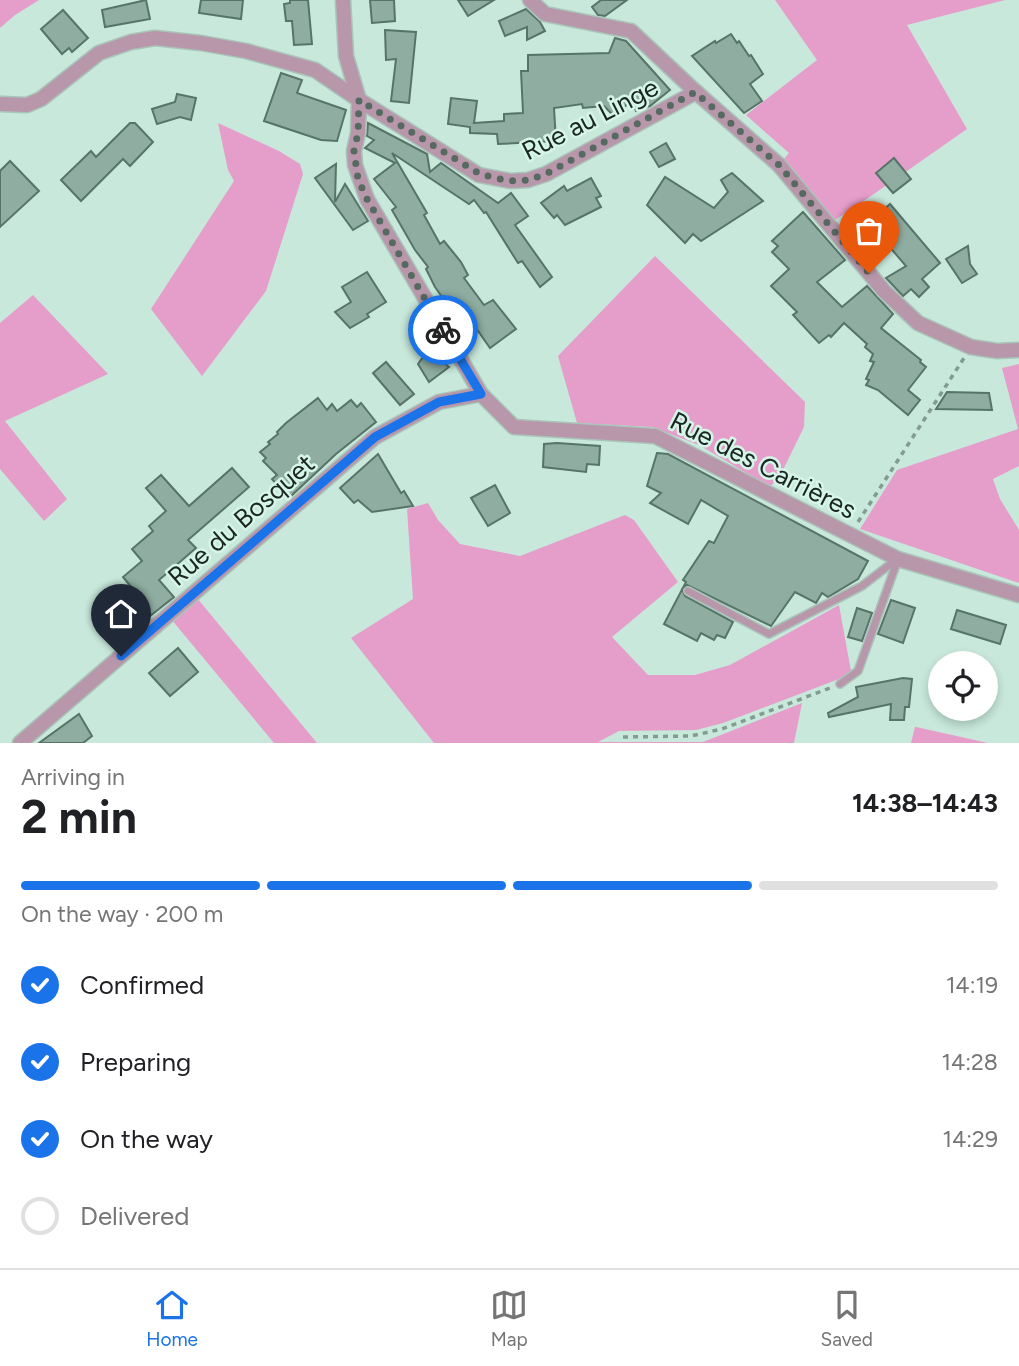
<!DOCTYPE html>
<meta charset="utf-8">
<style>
body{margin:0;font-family:Figtree,sans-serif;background:#f6f6f6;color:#202124;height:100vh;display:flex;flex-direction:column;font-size:26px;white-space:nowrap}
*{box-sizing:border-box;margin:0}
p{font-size:23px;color:#757577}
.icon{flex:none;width:38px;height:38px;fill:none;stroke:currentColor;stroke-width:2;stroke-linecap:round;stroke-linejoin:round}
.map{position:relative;height:743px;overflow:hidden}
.sheet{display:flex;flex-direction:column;background:#fff;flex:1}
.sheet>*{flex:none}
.buttons{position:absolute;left:928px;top:651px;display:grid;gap:14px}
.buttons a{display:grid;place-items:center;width:70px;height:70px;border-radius:50%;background:#fff;box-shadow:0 4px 10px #0003;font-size:35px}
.pin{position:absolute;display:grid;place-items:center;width:60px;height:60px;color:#fff;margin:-72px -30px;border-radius:50% 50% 50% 0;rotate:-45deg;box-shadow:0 0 7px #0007}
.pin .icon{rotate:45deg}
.courier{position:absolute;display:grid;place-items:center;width:70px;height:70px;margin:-35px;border:5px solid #1a73e8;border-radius:50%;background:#fff;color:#222;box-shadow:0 2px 9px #0007}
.summary em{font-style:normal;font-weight:700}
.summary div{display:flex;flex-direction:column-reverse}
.summary{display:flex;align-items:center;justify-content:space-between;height:119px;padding:0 21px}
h1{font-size:46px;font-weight:700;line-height:52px}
.bar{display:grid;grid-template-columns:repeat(4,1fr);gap:10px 7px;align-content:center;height:84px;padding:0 21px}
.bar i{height:9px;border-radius:5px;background:#e0e0e0}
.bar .selected{background:#1a73e8}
.bar p{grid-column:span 4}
ol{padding:0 21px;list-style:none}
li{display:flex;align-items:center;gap:21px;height:77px}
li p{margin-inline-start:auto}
li .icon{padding:7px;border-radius:50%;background:#1a73e8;color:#fff;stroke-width:4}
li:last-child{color:#757577}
li i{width:38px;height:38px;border:4px solid #e0e0e0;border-radius:50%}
.tabs{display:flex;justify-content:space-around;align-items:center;height:98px;border-top:2px solid #e0e0e0;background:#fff;font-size:19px;color:#757577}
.tabs a{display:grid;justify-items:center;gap:4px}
.tabs .selected{color:#1a73e8}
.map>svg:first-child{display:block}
.green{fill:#e59eca}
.building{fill:#8fada1;stroke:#567468;stroke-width:2}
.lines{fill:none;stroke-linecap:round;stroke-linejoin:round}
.service-casing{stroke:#a9c5ba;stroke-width:10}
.minor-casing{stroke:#a9c5ba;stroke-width:17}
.path{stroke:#839b91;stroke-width:3.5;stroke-dasharray:5 5;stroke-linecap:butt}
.service{stroke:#b997ab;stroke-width:7}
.minor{stroke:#b997ab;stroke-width:14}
.done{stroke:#576a62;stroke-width:7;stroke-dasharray:0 12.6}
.route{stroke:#1a73e8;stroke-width:9}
.labels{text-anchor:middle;stroke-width:5;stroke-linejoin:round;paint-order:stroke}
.street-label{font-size:26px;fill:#1a2621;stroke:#d5f5e8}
</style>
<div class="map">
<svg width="1019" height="743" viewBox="0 0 1019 743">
<rect width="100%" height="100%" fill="#c8e8db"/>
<g class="green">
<polygon points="0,0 39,0 15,15 0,28"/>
<path d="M775 0H1005L907 25 967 129C922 160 878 192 832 222L783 160 789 153 746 115 817 60Z"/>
<polygon points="218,123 279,151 300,164 303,174 266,291 202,376 151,309 234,181 228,170"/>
<polygon points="655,256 805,402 804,427 780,476 770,487 699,445 652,427 577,423 558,356"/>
<polygon points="33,295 108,374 5,421 67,499 44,521 0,469 0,323"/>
<polygon points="1019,364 1019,466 993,479 1000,499 1019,530 1019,583 860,529 897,470 1018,429 1002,368"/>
<polygon points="428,503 438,520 460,544 520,556 625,515 634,520 678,582 612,637 648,675 695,675 730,665 839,605 851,671 839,679 723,723 696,730 619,731 598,742 703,742 802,703 794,743 434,743 351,638 413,599 407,509"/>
<polygon points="197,598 317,743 274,743 171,619"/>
<polygon points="915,727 916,727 988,743 911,743"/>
</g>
<g class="building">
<polygon points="146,0 150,19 105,27 102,10"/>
<polygon points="201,0 243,0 241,19 199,13"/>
<polygon points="290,0 308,0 312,44 294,45 292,21 286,21 284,4 290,3"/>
<polygon points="370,0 394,0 395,21 372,23"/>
<polygon points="458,0 494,0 468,16"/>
<polygon points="601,0 627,0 605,16 598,15 592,7"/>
<polygon points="526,9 540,22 545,31 527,40 527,27 505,36 499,21"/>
<polygon points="63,10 88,38 72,52 69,48 62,54 41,29"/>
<polygon points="385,30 416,32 409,103 391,101 396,59 386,60"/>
<polygon points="731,34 737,43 739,41 749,56 751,55 763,74 750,84 762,101 744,113 692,56 715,41 716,43"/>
<polygon points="615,38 626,41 670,90 650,106 636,111 631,100 615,117 604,106 583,108 582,104 554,108 556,141 498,144 497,134 470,133 470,127 448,124 451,98 477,101 474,123 504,121 504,114 523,113 521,71 528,71 528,55 609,53"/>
<polygon points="281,73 302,80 297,93 346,110 337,141 321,140 264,121"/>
<polygon points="177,94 196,98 191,120 180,117 157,124 152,109 175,102"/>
<polygon points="130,123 135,123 153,142 130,166 123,159 81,201 61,180 91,151 96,157"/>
<polygon points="368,123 427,154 430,172 441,163 498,203 511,193 528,216 515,225 552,277 540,287 522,261 518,263 486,212 484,213 474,200 469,204 392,153 427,213 424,215 440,244 444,241 461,262 468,275 464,278 484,305 493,300 516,329 490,348 460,305 452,311 435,287 426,269 428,267 415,250 392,210 396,207 374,179 395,163 365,148 374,140 367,136"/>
<polygon points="666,143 675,159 659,167 650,152"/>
<polygon points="894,158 911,179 893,193 876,173"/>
<polygon points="10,161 39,191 0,227 0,171"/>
<polygon points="336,164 335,202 345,184 368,221 353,230 315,178"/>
<polygon points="732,173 763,201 701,241 693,234 685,243 647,205 665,177 714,208 728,192 721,180"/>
<polygon points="591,178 601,196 596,198 601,207 565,225 557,215 554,218 541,203 564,186 567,191"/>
<polygon points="890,204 940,263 922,279 929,287 919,297 911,289 903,296 886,278 906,266 869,223"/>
<polygon points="803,212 845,260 817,282 842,307 867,286 893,314 881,328 921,360 920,362 926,367 908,390 920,400 908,415 878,390 866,385 869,380 866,379 874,362 870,361 873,354 865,347 867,344 844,323 831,337 829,335 819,343 793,315 797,312 771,286 789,269 772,252 778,246 772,241"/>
<polygon points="968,246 970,264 977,274 962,283 946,259"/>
<polygon points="367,272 386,302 367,314 369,317 350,328 335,312 351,302 342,287"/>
<polygon points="428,350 449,367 429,382 418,364"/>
<polygon points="386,362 414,394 400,405 373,373"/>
<polygon points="947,392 989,393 992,410 936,409"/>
<polygon points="318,398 327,410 332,404 337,411 351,400 357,407 361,403 376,422 336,454 289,498 272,479 277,475 263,461 266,458 260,452 270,444 268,442 278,434 277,432 286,423"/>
<polygon points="557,443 600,446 599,465 587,464 586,472 543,467 544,444"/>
<polygon points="657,453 668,454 868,561 858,579 828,597 822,593 816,603 795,592 771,626 687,585 682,589 685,596 733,622 725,638 717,635 714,640 701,633 697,641 664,624 686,582 683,580 709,541 714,543 728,516 701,500 688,524 650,503 661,493 647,486"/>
<polygon points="378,454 401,493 404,491 413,506 372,512 358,500 354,503 340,488"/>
<polygon points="232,468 249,487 188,540 196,548 159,580 174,597 150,616 135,598 138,595 123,577 142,561 132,549 153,531 149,526 166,511 146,488 161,475 189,506"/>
<polygon points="495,485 510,513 488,526 471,498"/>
<polygon points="891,600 915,608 903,643 878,634"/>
<polygon points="857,608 872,613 862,641 848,637"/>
<polygon points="957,610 1006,625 1000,644 951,629"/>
<polygon points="178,648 198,672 170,696 149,673"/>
<polygon points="903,678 912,679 909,707 905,707 904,720 890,720 891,704 829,717 828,713 858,697 856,687"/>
<polygon points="79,714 92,736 83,743 39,743"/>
</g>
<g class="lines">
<g class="service-casing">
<g id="service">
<polyline points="688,591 769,634 862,586 897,559"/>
<polyline points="840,684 858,671 898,559"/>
</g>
</g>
<g class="minor-casing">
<g id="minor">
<polyline points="343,0 346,56 359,100 358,133 354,151 355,165 367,199 481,394 514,427 655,436 898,559 1019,595"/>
<polyline points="530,0 545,14 631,31 696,92 779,165 884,291 918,323 971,347 997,351 1019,350"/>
<polyline points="0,104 27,105 41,99 99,53 131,42 155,38 201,43 246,51 315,70 359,100 479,175 510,181 528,180 546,174 696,92"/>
<polyline points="20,743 375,437 439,402 481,394"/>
</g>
</g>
<g class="path">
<polyline points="858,522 964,358"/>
<polyline points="623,737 691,736 722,729 830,688"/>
</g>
<use href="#service" class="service"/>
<use href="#minor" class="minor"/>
</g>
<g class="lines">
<polyline class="done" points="443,330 367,199 358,179 354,151 358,133 359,100 480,174 509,181 528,180 546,174 695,92 779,165 869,273"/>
<polyline class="route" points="121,656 375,437 439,402 481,394 443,330"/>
</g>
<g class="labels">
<g class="street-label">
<text transform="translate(590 119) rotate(-27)" y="9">Rue au Linge</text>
<text transform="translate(763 465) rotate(27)" y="9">Rue des Carrières</text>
<text transform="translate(241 520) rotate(-41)" y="9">Rue du Bosquet</text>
</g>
</g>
</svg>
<div class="buttons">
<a><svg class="icon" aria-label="locate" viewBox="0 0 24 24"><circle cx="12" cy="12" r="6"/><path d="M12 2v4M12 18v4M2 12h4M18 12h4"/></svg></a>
</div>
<div class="pin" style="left:869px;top:273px;background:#ea580c"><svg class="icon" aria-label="bag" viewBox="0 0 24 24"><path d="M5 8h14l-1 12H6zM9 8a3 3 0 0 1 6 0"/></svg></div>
<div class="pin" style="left:121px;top:656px;background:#1f2937"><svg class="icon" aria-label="home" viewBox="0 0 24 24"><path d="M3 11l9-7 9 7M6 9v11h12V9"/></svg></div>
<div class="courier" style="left:443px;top:330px"><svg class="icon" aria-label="bike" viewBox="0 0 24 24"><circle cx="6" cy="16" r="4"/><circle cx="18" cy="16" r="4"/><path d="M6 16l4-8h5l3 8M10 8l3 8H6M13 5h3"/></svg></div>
</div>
<section class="sheet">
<div class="summary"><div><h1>2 min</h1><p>Arriving in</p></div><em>14:38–14:43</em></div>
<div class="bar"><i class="selected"></i><i class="selected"></i><i class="selected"></i><i></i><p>On the way · 200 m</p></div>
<ol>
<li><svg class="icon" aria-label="check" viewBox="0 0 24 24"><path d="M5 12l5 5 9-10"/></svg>Confirmed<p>14:19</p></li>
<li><svg class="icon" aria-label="check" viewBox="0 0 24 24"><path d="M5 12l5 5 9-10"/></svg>Preparing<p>14:28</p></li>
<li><svg class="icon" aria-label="check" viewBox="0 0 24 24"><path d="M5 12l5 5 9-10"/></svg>On the way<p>14:29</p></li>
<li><i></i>Delivered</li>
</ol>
</section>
<nav class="tabs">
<a class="selected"><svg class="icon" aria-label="home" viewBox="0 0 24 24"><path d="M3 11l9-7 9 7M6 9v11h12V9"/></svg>Home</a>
<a><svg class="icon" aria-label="map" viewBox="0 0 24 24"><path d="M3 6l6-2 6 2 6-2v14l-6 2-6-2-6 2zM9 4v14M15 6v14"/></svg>Map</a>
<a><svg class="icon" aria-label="saved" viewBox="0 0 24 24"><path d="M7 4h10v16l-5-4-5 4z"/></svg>Saved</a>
</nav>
